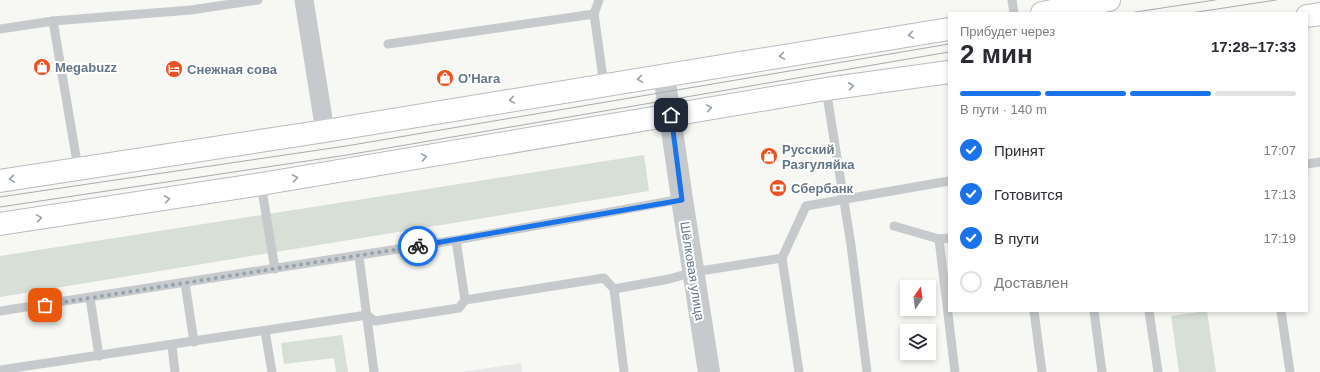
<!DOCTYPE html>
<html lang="ru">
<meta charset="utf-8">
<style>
body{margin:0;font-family:Helvetica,sans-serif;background:#f2f2f3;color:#2b2b33;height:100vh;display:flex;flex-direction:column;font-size:15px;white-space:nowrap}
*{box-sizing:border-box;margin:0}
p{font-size:13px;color:#7c7c81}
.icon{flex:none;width:22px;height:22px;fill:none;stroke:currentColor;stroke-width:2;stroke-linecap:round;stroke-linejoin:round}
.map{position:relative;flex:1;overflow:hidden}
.sheet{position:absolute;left:948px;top:12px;width:360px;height:300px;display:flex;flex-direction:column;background:#fff;border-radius:0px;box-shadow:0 2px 6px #0003}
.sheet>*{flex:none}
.needle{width:26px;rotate:14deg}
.fabs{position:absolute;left:900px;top:280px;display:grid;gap:8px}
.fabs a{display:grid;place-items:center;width:36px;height:36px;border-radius:0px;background:#fff;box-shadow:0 2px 6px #0003;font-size:20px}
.pin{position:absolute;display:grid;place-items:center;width:34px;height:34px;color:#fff;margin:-17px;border-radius:8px;box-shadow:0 2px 6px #0006}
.courier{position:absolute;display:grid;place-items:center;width:40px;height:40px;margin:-20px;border:3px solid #1a73e8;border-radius:50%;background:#fff;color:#222;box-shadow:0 1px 5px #0007}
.head em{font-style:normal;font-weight:700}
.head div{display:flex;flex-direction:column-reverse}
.head{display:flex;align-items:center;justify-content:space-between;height:68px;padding:0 12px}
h1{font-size:26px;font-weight:700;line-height:30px}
.bar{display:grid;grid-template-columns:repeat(4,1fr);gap:6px 4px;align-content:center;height:48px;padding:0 12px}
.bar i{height:5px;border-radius:3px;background:#e1e1e2}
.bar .on{background:#1a73e8}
.bar p{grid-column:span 4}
ol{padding:0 12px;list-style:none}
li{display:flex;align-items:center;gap:12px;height:44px}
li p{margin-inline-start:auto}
li .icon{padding:4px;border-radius:50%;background:#1a73e8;color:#fff;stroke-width:4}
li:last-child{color:#7c7c81}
li i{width:22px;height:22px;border:2px solid #e1e1e2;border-radius:50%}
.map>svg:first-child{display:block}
.built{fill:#e7e8e7}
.green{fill:#d8dfd4}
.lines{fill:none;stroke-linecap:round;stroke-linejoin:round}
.trunk-casing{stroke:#b8bcbf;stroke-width:24}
.service{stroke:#c6cacd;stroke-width:9}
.minor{stroke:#c6cacd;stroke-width:19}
.tertiary{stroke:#c6cacd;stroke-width:22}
.trunk{stroke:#fff;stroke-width:22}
.tram{stroke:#a6acb2;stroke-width:1}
.oneway{stroke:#929faa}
.done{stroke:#97a3ac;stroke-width:4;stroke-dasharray:0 7.2}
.route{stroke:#1a73e8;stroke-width:5}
.labels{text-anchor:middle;stroke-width:4;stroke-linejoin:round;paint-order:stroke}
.poi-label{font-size:13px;font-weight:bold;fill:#647686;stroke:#fff;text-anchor:start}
.street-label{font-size:13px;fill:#647686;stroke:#fff}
</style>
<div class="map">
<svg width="1320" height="372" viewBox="0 0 1320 372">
<rect width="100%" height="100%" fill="#f7f7f3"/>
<polygon class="built" points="521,363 522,372 462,372"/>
<g class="green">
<polygon points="644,155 649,191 0,297 0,256"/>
<polygon points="1207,311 1216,372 1179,372 1171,316"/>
<polygon points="342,335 348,372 336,372 334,358 284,364 281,343"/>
</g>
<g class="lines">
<g class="trunk-casing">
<g id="trunk">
<polyline points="1042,13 1109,0"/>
<polyline points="1307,16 1320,14"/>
<polyline points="0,181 325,131 949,29"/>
<polyline points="0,224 261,184 826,89 949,72"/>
</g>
</g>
<g class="service">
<polyline points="599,0 594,14 604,85"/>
<polyline points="1012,0 1014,13"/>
<polyline points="53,21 78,168"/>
<polyline points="0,29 53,21 191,10 258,0"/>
<polyline points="388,44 594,14"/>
<polyline points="826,89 851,245 867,372"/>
<polyline points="1307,164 1320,162"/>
<polyline points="261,184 275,269"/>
<polyline points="894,226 939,239 949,238"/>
<polyline points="939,239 955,372"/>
<polyline points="456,240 465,300"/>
<polyline points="359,256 374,372"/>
<polyline points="782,258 799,372"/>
<polyline points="185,283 194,342"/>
<polyline points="614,289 624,372"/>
<polyline points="90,298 99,356"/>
<polyline points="0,311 456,240 682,199"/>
<polyline points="1034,311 1042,372"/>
<polyline points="1094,311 1102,372"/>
<polyline points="1149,311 1158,372"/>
<polyline points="1281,311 1290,372"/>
<polyline points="265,331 272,372"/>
<polyline points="172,346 175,372"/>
<polyline points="0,370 367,315 375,321 459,308 465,300 604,278 614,289 669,279 694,272 782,258 806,206 949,181"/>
</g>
<polyline class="minor" points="304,0 325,131"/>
<polyline class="tertiary" points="664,75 682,199 709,372"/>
<use href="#trunk" class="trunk"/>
<g class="tram">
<polyline points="1129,13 1215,0"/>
<polyline points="1191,13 1276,0"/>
<polyline points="0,197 346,146 949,44"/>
<polyline points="0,207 347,155 949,52"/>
</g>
</g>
<defs><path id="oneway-chevron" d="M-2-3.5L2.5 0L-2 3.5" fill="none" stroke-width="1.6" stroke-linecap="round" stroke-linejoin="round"/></defs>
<g class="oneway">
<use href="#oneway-chevron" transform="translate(911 35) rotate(171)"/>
<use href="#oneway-chevron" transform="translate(782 56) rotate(171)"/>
<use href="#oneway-chevron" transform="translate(640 79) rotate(171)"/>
<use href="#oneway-chevron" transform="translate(851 86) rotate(-8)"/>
<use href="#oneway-chevron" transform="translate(512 100) rotate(171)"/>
<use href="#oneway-chevron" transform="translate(709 108) rotate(-9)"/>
<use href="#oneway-chevron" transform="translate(424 157) rotate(-10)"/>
<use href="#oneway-chevron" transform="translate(295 178) rotate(-10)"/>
<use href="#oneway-chevron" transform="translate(12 179) rotate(171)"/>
<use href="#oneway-chevron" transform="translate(167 199) rotate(-9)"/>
<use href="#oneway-chevron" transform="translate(39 218) rotate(-9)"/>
</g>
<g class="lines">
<polyline class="done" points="45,305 418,246"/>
<polyline class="route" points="418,246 682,200 671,115"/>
</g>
<defs>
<g id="shop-disc" transform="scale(0.9)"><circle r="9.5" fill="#eb511f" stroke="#fff"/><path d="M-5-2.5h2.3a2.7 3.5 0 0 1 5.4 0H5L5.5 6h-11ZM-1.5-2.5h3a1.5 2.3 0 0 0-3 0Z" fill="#fff"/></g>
<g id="hotel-disc" transform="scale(0.9)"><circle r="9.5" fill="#eb511f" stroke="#fff"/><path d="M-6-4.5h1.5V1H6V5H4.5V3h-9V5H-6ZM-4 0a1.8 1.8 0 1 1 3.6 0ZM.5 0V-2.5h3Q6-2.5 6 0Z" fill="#fff"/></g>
<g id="bank-disc" transform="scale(0.9)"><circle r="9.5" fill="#eb511f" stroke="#fff"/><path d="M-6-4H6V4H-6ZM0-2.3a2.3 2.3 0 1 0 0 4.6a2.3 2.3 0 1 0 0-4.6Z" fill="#fff"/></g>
</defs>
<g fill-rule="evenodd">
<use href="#shop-disc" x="42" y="67"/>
<use href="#hotel-disc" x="174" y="69"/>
<use href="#shop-disc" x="445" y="78"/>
<use href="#shop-disc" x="769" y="156"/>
<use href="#bank-disc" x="778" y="188"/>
</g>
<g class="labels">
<g class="poi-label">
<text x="55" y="72">Megabuzz</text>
<text x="187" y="74">Снежная сова</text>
<text x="458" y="83">O'Hara</text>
<text x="782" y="154">Русский<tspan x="782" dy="15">Разгуляйка</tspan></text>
<text x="791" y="193">Сбербанк</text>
</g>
<g class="street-label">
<text transform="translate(693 271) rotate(81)" y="5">Шёлковая улица</text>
</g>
</g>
</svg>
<div class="fabs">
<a><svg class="needle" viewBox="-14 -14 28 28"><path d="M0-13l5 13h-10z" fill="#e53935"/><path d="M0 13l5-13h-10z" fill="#7c7c81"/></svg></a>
<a><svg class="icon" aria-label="layers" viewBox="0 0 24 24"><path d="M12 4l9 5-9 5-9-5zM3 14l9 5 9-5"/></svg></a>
</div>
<div class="pin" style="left:45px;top:305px;background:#ea580c"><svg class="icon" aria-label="bag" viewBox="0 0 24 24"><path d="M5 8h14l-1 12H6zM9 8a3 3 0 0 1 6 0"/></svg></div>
<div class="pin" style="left:671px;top:115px;background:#1f2937"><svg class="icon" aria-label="home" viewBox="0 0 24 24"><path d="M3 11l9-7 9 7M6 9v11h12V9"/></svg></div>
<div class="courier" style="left:418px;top:246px"><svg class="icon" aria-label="bike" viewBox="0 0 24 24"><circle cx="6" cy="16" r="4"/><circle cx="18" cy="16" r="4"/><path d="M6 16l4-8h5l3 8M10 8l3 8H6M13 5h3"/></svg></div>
<section class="sheet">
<div class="head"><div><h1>2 мин</h1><p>Прибудет через</p></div><em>17:28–17:33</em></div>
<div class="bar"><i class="on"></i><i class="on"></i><i class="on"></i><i></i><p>В пути · 140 m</p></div>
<ol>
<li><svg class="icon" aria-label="check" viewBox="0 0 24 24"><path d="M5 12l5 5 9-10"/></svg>Принят<p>17:07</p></li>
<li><svg class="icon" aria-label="check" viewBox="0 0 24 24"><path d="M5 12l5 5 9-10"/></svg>Готовится<p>17:13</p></li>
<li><svg class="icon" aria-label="check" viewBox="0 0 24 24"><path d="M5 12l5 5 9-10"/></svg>В пути<p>17:19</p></li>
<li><i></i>Доставлен</li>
</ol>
</section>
</div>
